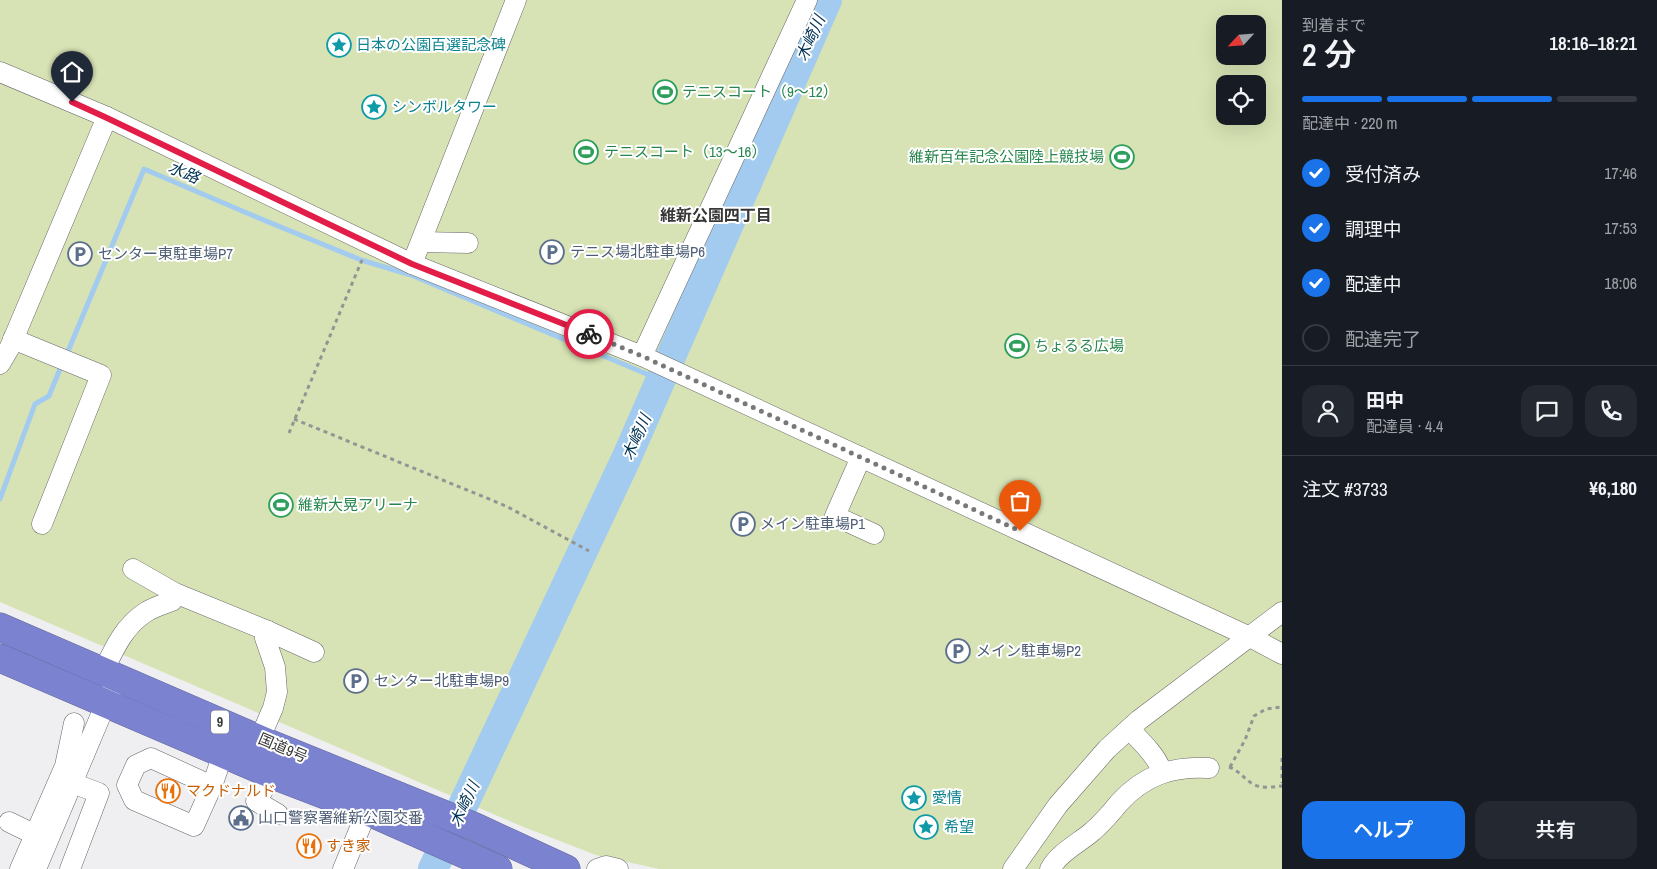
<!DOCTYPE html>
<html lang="ja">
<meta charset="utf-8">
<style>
body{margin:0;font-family:"Archivo Narrow","Noto Sans JP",sans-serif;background:#242831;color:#f1f3f6;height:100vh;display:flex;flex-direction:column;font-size:19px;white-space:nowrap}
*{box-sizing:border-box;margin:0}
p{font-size:16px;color:#9ea1a6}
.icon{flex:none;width:28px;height:28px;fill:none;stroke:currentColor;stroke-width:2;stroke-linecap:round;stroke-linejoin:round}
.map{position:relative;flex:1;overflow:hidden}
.sheet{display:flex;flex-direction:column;background:#171b24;width:375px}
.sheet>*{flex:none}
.needle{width:32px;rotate:244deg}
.fabs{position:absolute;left:1216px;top:15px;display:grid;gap:10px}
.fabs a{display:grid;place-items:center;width:50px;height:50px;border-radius:10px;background:#171b24;box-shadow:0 5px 20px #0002;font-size:25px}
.pin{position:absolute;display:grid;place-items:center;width:42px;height:42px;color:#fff;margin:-51px -21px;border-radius:50% 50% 50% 0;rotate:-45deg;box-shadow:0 0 5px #0007}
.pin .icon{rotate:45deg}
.courier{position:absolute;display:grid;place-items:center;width:50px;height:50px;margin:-25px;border:4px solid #e11d48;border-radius:50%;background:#fff;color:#222;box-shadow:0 1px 6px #0007}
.summary em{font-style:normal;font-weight:600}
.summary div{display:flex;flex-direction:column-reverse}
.summary{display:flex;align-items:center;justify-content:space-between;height:85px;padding:0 20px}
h1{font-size:32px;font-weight:600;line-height:38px}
.bar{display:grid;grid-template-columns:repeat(4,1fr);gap:8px 5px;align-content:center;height:60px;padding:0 20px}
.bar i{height:6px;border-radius:4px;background:#363941}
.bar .current{background:#1a73e8}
.bar p{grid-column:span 4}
.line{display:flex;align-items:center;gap:12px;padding:0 20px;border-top:1px solid #363941}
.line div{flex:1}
.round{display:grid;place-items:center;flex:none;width:52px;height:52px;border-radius:15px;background:#242831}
ol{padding:0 20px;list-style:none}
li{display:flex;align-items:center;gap:15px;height:55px}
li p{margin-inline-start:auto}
li .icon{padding:5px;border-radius:50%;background:#1a73e8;color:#fff;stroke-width:4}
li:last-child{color:#9ea1a6}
li i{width:28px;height:28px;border:2px solid #363941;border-radius:50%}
.action{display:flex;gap:10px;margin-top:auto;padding:10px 20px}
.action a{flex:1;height:58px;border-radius:15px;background:#1a73e8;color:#fff;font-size:20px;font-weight:600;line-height:58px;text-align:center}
.action a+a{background:#242831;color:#f1f3f6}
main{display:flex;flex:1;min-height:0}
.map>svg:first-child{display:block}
.green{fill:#d7e3b4;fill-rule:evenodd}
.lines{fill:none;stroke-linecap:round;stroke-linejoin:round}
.stream{stroke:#a2cbef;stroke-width:5}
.river{stroke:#a2cbef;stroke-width:30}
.minor-casing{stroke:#676769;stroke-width:21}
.highway-casing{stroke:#64689b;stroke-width:29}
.path{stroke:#949495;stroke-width:3;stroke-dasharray:4 4;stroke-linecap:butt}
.minor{stroke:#fff;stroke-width:20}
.highway{stroke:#7b82d0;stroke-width:28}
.done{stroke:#787879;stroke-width:5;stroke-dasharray:0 9}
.route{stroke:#e11d48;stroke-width:6}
.labels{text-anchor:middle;stroke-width:4;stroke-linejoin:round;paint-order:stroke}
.shield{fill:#fff;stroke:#747474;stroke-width:1}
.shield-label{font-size:14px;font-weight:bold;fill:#383839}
.culture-label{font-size:15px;fill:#0d838f;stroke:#fff;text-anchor:start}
.leisure-label{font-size:15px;fill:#27864d;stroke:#fff;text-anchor:start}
.service-label{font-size:15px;fill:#4e5e75;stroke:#fff;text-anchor:start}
.street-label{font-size:15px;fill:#383839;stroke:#fff}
.food-label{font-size:15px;fill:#c56008;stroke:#fff;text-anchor:start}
.water-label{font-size:16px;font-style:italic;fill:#013354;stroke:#fff}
.neighbourhood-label{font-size:16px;font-weight:bold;fill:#383839;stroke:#fff}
</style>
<main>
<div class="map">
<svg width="1282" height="869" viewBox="0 0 1282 869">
<rect width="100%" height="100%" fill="#efeff1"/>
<path class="green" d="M0 0H1282V869H659L596 855 521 826 0 602ZM1225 24H1258V56H1225ZM1225 84H1258V116H1225Z"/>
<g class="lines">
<g class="stream">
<polyline points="66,356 144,169 254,216 361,260 411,275 661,380"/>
<polyline points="0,499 35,404 49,396 62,364"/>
</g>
<polyline class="river" points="433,869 626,459 827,0"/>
<g class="minor-casing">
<g id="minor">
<polyline points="0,72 107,117 412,264 642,356 1250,637 1282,654"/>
<polyline points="421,242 468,243"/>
<polyline points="412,264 516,0"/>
<polyline points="13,339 101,375 42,524"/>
<polyline points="642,356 807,0"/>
<polyline points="0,364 10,347 107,117"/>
<polyline points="861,457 835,516 874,534"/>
<polyline points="133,569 175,593 268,631 314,652"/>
<path d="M103 672C114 649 124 626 146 612 154 607 164 604 172 601L175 593"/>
<path d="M1129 729C1139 739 1160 759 1161 772"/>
<polyline points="260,738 273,708 277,692 275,667 265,638 268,631"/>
<polyline points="273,775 256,801 278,814"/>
<polyline points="212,786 151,758 136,765 127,785 134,800 194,826 212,786 223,754"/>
<polyline points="9,822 46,840"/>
<polyline points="20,869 65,766 74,723"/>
<polyline points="36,869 111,691"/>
<polyline points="70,869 99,793 72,783"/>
<polyline points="343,869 367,811"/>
<polyline points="597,869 606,866 618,869"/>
<polyline points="1013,869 1058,805 1107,749 1139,720 1282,612"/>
<path d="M1050 869C1060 852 1079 843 1093 831 1103 822 1111 813 1119 803 1144 775 1173 766 1209 768"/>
</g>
</g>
<g class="highway-casing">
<g id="highway">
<polyline points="0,627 275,746 475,827 566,869"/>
<polyline points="0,658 273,775 367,811 498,869"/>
</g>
</g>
<g class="path">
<polyline points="294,419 506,506 589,551"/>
<polyline points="289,433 362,260"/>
<polyline points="1282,758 1282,783"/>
<path d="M1229 767C1240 771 1244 779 1253 784 1261 789 1273 787 1282 786"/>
<polyline points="1230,767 1245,740 1254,716 1266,709 1282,707"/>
</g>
<use href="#minor" class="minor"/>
<use href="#highway" class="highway"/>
</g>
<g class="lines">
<polyline class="done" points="589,334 642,356 1020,531"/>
<polyline class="route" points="72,102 107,118 412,264 589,334"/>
</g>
<defs>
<g id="sight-ring" transform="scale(1.25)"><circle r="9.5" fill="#fff" stroke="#0f9aa8" stroke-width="1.5"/><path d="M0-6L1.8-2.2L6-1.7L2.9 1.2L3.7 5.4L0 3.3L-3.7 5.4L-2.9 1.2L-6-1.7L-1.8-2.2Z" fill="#0f9aa8"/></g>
<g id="stadium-ring" transform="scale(1.25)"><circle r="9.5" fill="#fff" stroke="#2e9e5b" stroke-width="1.5"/><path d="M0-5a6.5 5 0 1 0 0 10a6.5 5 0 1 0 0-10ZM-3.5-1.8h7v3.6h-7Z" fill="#2e9e5b"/></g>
<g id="parking-ring" transform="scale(1.25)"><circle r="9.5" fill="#fff" stroke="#5c6f8a" stroke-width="1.5"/><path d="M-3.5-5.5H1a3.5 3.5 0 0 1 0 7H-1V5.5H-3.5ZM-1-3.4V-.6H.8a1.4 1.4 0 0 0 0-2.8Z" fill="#5c6f8a"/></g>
<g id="restaurant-ring" transform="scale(1.25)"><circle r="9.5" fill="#fff" stroke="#e8710a" stroke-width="1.5"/><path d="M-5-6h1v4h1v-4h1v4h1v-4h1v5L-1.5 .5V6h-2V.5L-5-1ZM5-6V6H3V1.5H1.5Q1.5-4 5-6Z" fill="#e8710a"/></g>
<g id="civic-ring" transform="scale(1.25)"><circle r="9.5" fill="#fff" stroke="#5c6f8a" stroke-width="1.5"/><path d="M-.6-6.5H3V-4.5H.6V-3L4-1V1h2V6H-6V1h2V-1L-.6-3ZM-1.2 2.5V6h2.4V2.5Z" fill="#5c6f8a"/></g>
</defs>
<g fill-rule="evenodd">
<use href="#sight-ring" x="339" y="45"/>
<use href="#stadium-ring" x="665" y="92"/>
<use href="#sight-ring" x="374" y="107"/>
<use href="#stadium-ring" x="586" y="152"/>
<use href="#stadium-ring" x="1122" y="157"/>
<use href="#parking-ring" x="552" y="252"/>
<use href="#parking-ring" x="80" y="254"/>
<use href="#stadium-ring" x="1017" y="346"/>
<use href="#stadium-ring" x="281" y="505"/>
<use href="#parking-ring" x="743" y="524"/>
<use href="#parking-ring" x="958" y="651"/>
<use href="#parking-ring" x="356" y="681"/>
<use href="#restaurant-ring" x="168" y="791"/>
<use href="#sight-ring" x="914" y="798"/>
<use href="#civic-ring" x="241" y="818"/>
<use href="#sight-ring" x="926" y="827"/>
<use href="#restaurant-ring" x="309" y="846"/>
</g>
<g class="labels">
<rect class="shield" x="211" y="710.5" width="18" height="23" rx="4"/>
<g class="shield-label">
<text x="220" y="727">9</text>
</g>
<g class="culture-label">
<text x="356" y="50">日本の公園百選記念碑</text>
<text x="392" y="112">シンボルタワー</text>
<text x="932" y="803">愛情</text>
<text x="944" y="832">希望</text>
</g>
<g class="leisure-label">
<text x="682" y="97">テニスコート（9～12）</text>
<text x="604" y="157">テニスコート（13～16）</text>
<text x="1104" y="162" text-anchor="end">維新百年記念公園陸上競技場</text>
<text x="1034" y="351">ちょるる広場</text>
<text x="298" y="510">維新大晃アリーナ</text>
</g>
<g class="service-label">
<text x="570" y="257">テニス場北駐車場P6</text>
<text x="98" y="259">センター東駐車場P7</text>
<text x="760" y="529">メイン駐車場P1</text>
<text x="976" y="656">メイン駐車場P2</text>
<text x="374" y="686">センター北駐車場P9</text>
<text x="258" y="823">山口警察署維新公園交番</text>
</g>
<g class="street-label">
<text transform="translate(283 748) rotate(23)" y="5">国道9号</text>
</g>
<g class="food-label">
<text x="186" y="796">マクドナルド</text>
<text x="326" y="851">すき家</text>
</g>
<g class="water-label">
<text transform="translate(810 38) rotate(-66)" y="6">木崎川</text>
<text transform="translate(184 172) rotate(23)" y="6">水路</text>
<text transform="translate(636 437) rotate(-66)" y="6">木崎川</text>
<text transform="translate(464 804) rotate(-65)" y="6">木崎川</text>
</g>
<g class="neighbourhood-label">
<text x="716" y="221">維新公園四丁目</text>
</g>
</g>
</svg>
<div class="fabs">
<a><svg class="needle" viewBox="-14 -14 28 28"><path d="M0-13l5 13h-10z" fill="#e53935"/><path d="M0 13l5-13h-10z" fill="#9ea1a6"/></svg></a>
<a><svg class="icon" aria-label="locate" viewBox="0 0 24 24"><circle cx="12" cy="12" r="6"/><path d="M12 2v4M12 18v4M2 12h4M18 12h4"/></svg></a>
</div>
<div class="pin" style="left:1020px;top:531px;background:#ea580c"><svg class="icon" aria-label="bag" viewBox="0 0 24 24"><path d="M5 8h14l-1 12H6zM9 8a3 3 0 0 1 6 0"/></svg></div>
<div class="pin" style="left:72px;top:102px;background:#1f2937"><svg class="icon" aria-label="home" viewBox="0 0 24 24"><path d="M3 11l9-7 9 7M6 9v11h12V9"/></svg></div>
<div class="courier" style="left:589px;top:334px"><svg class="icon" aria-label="bike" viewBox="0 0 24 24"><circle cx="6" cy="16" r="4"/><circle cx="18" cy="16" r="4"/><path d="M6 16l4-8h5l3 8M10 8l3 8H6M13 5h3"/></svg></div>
</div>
<section class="sheet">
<div class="summary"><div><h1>2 分</h1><p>到着まで</p></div><em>18:16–18:21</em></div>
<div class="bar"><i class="current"></i><i class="current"></i><i class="current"></i><i></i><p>配達中 · 220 m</p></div>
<ol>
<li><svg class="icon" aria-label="check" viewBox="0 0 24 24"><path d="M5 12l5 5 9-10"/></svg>受付済み<p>17:46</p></li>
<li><svg class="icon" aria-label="check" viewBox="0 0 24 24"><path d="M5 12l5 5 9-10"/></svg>調理中<p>17:53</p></li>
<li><svg class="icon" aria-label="check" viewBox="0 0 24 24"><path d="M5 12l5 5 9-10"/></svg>配達中<p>18:06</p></li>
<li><i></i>配達完了</li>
</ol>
<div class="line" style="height:90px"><a class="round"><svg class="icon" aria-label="person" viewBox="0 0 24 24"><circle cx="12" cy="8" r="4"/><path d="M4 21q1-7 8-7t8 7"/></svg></a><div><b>田中</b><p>配達員 · 4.4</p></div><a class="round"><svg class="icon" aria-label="chat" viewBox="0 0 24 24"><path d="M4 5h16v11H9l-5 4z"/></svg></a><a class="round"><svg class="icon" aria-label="phone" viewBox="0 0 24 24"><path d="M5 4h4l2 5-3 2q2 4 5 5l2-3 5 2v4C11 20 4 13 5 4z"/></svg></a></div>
<div class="line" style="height:65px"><div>注文 #3733</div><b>¥6,180</b></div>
<div class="action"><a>ヘルプ</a><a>共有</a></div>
</section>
</main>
